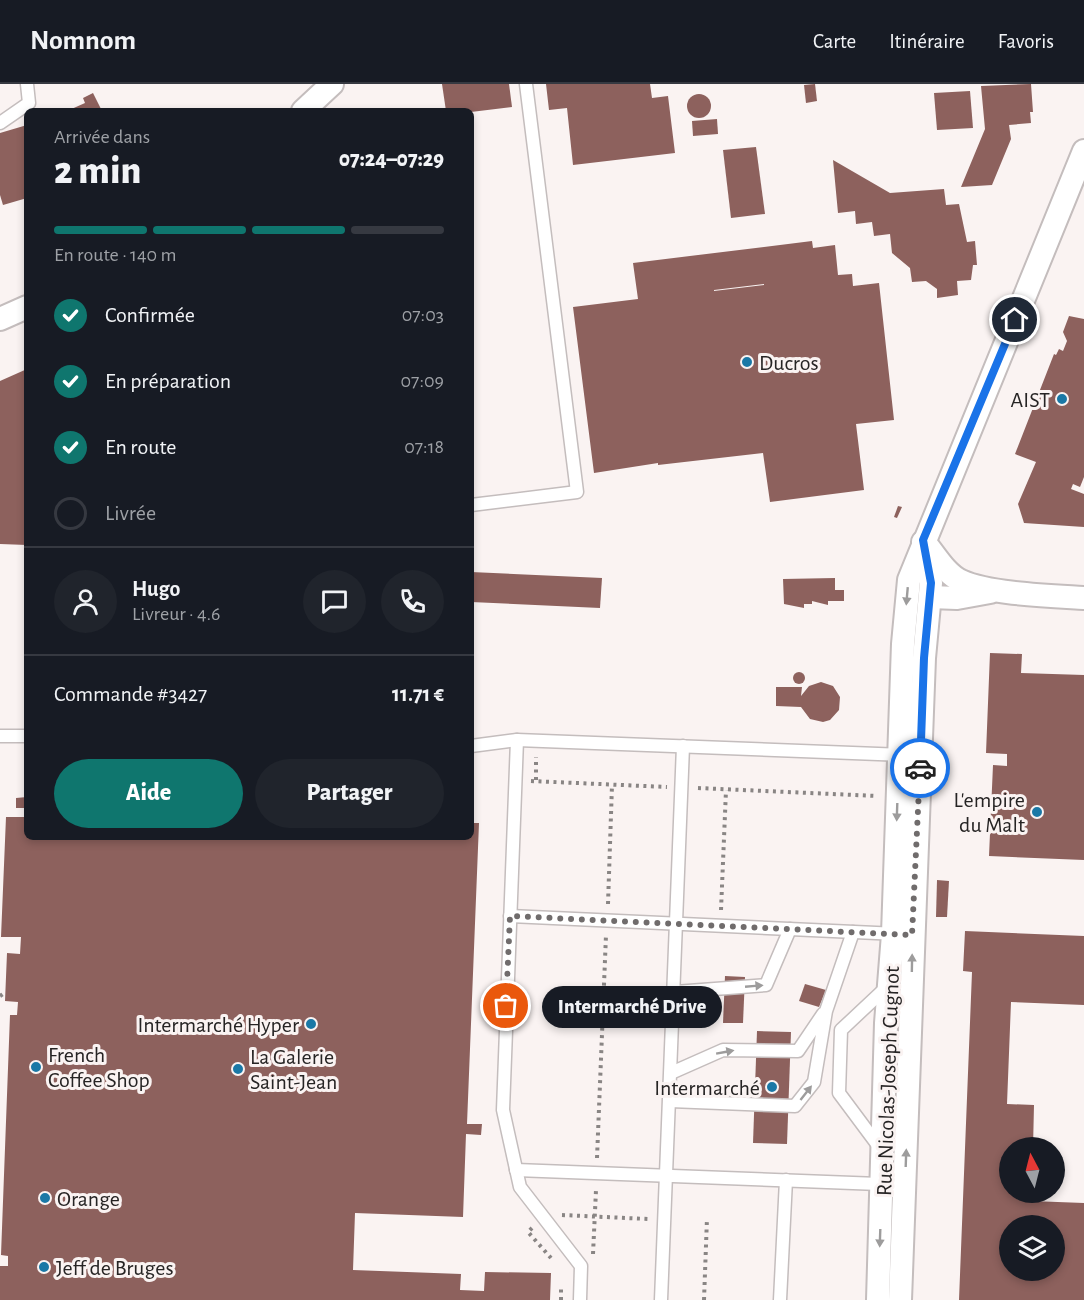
<!DOCTYPE html>
<html lang="fr">
<meta charset="utf-8">
<style>
body{margin:0;font-family:"Alegreya Sans",sans-serif;background:#20242c;color:#f1f3f6;height:100vh;display:flex;flex-direction:column;font-size:22px;white-space:nowrap}
*{box-sizing:border-box;margin:0}
p{font-size:20px;color:#9ea1a6}
.icon{flex:none;width:33px;height:33px;fill:none;stroke:currentColor;stroke-width:2;stroke-linecap:round;stroke-linejoin:round}
.map{position:relative;flex:1;overflow:hidden}
.panel{position:absolute;left:24px;top:24px;width:450px;height:732px;display:flex;flex-direction:column;background:#171b24;border-radius:9px;box-shadow:0 3px 9px #0003}
.panel>*{flex:none}
.needle{width:39px;rotate:353deg}
.fabs{position:absolute;left:999px;top:1053px;display:grid;gap:12px}
.fabs a{display:grid;place-items:center;width:66px;height:66px;border-radius:50%;background:#171b24;box-shadow:0 3px 9px #0003;font-size:30px}
.pin{position:absolute;display:grid;place-items:center;width:51px;height:51px;color:#fff;margin:-26px;border:3px solid #fff;border-radius:50%;box-shadow:0 2px 6px #0007}
.courier{position:absolute;display:grid;place-items:center;width:60px;height:60px;margin:-30px;border:4px solid #1a73e8;border-radius:50%;background:#fff;color:#222;box-shadow:0 2px 8px #0007}
.bubble{position:absolute;height:42px;border-radius:21px;background:#171b24;box-shadow:0 3px 9px #0003;font-size:20px;font-weight:800;line-height:42px;text-align:center}
.overview em{font-style:normal;font-weight:800}
.overview div{display:flex;flex-direction:column-reverse}
.overview{display:flex;align-items:center;justify-content:space-between;height:102px;padding:0 30px}
h1{font-size:39px;font-weight:800;line-height:45px}
.bar{display:grid;grid-template-columns:repeat(4,1fr);gap:9px 6px;align-content:center;height:72px;padding:0 30px}
.bar i{height:8px;border-radius:4px;background:#363941}
.bar .current{background:#0f766e}
.bar p{grid-column:span 4}
.line{display:flex;align-items:center;gap:15px;padding:0 30px;border-top:2px solid #363941}
.line div{flex:1}
.round{display:grid;place-items:center;flex:none;width:63px;height:63px;border-radius:32px;background:#20242c}
ol{padding:0 30px;list-style:none}
li{display:flex;align-items:center;gap:18px;height:66px}
li p{margin-inline-start:auto}
li .icon{padding:6px;border-radius:50%;background:#0f766e;color:#fff;stroke-width:4}
li:last-child{color:#9ea1a6}
li i{width:33px;height:33px;border:3px solid #363941;border-radius:50%}
.cta{display:flex;gap:12px;margin-top:auto;padding:12px 30px}
.cta a{flex:1;height:69px;border-radius:36px;background:#0f766e;color:#fff;font-size:24px;font-weight:800;line-height:69px;text-align:center}
.cta a+a{background:#20242c;color:#f1f3f6}
header{display:flex;align-items:center;gap:36px;box-sizing:border-box;height:84px;padding:0 30px;background:#171b24;border-bottom:2px solid #363941}
header strong{font-size:28px}
nav{display:flex;gap:33px;margin-inline-start:auto;font-size:21px}
.map>svg:first-child{display:block}
.building{fill:#8d615d;fill-rule:evenodd}
.lines{fill:none;stroke-linecap:round;stroke-linejoin:round}
.lane-casing{stroke:#c4bdbd;stroke-width:15}
.street-casing{stroke:#c4bdbd;stroke-width:26}
.path{stroke:#898584;stroke-width:4;stroke-dasharray:3 4.5;stroke-linecap:butt}
.lane{stroke:#fff;stroke-width:12}
.street{stroke:#fff;stroke-width:22}
.oneway{fill:#9d9c9c}
.done{stroke:#706c6c;stroke-width:6;stroke-dasharray:0 10.8}
.route{stroke:#1a73e8;stroke-width:8}
.poi-dot{fill:#1a78a6;stroke:#faf3f2;stroke-width:2}
.labels{text-anchor:middle;stroke-width:6;stroke-linejoin:round;paint-order:stroke}
.poi-label{font-size:22px;fill:#262424;stroke:#faf3f2;text-anchor:start}
.street-label{font-size:22px;fill:#262424;stroke:#faf3f2}
</style>
<header>
<strong>Nomnom</strong>
<nav><a>Carte</a><a>Itinéraire</a><a>Favoris</a></nav>
</header>
<div class="map">
<svg width="1084" height="1216" viewBox="0 0 1084 1216">
<rect width="100%" height="100%" fill="#faf3f2"/>
<g class="building">
<polygon points="442,0 509,0 512,23 471,28 446,27"/>
<polygon points="546,0 650,0 652,14 668,12 675,69 573,81 567,24 549,26"/>
<polygon points="815,0 817,17 806,19 804,1"/>
<polygon points="1031,0 1033,28 1030,28 1031,39 1009,41 1011,55 992,101 961,103 985,45 981,2"/>
<polygon points="970,7 973,44 937,46 934,9"/>
<polygon points="93,9 102,27 67,27 85,19 83,14"/>
<circle cx="699" cy="22" r="12"/>
<polygon points="717,35 718,50 693,52 692,37"/>
<polygon points="27,41 27,114 3,121 0,111 0,49"/>
<polygon points="756,63 765,130 731,134 723,66"/>
<polygon points="833,76 890,109 944,105 946,121 959,120 967,158 975,157 977,181 973,181 971,196 957,197 958,211 937,214 937,205 926,197 912,198 910,184 892,169 890,150 874,152 872,138 856,140 855,127 838,129"/>
<path d="M812 157 813 164 835 161 838 191 852 190 853 202 879 199 894 336 856 340 864 406 770 418 763 369 658 381V379L594 389 573 223 638 215 633 179ZM764 200V201L714 207V206Z"/>
<polygon points="1069,232 1084,235 1084,393 1080,403 1073,400 1071,405 1084,410 1084,443 1024,439 1018,420 1036,378 1015,370 1054,270 1056,271 1059,265 1063,267 1067,257 1063,248"/>
<polygon points="27,285 27,461 0,460 0,297"/>
<polygon points="898,422 902,423 897,434 894,433"/>
<polygon points="471,488 602,494 600,524 471,518"/>
<polygon points="835,494 835,506 844,506 844,517 828,517 828,521 812,517 812,520 804,520 804,524 784,520 783,495"/>
<polygon points="990,569 1022,570 1021,589 1084,591 1084,776 989,772 993,681 1007,682 1007,670 986,669"/>
<circle cx="799" cy="594" r="6"/>
<polygon points="821,598 833,602 840,613 839,626 830,636 823,638 810,635 801,623 776,622 776,603 802,603 801,612 809,602"/>
<polygon points="27,713 27,724 16,724 16,714"/>
<polygon points="6,733 27,733 27,753 471,753 471,739 479,739 467,1040 482,1040 481,1051 466,1050 463,1133 355,1129 353,1186 461,1190 460,1206 484,1207 485,1188 551,1189 550,1216 0,1216 0,1182 8,1182 8,1172 1,1171 10,931 17,931 18,918 5,917 7,869 20,870 21,853 1,853"/>
<polygon points="937,796 949,797 947,833 936,833"/>
<path d="M965 847 1084 852V921L1011 918 1007 1020 1034 1021 1033 1064H1010V1108H1031V1117L1084 1119V1216H959L972 888 963 887ZM1010 1142H1054V1186H1010Z"/>
<polygon points="725,892 745,893 743,939 723,939"/>
<polygon points="805,900 826,906 819,923 799,917"/>
<polygon points="757,947 791,948 787,1060 753,1059"/>
</g>
<g class="lines">
<g class="lane-casing">
<g id="lane">
<polyline points="0,39 29,19 27,0"/>
<polyline points="471,421 577,408 526,0"/>
<polyline points="0,652 27,652"/>
<polyline points="517,656 503,1026 520,1103 581,1182 580,1216"/>
<polyline points="471,662 517,656 904,671"/>
<polyline points="510,832 898,850"/>
<polyline points="675,908 766,901 790,845"/>
<polyline points="671,989 723,966 798,967 823,930"/>
<polyline points="670,1017 795,1022 814,998 826,927 853,848"/>
<polyline points="880,1064 839,1009 841,946 888,902"/>
<polyline points="516,1086 905,1101"/>
<polyline points="661,1216 683,662"/>
<polyline points="780,1216 786,1096"/>
</g>
</g>
<g class="street-casing">
<g id="street">
<polyline points="303,27 332,0"/>
<polyline points="0,235 27,223"/>
<path d="M926 460C936 472 946 490 961 497 989 510 1052 512 1084 514"/>
<polyline points="930,513 957,514 990,508"/>
<polyline points="878,1216 886,939 893,850 903,560 909,496 1084,67"/>
<polyline points="900,1216 924,574 931,499 923,458"/>
</g>
</g>
<g class="path">
<polyline points="536,696 536,673"/>
<polyline points="531,697 667,703"/>
<polyline points="698,704 877,712"/>
<polyline points="608,820 612,701"/>
<polyline points="721,826 726,706"/>
<polyline points="0,912 6,908"/>
<polyline points="597,1074 606,851"/>
<polyline points="562,1131 648,1135"/>
<polyline points="532,1144 528,1148 551,1174"/>
<polyline points="593,1170 596,1106"/>
<polyline points="561,1216 561,1202"/>
<polyline points="704,1216 707,1134"/>
</g>
<use href="#lane" class="lane"/>
<use href="#street" class="street"/>
</g>
<defs><path id="oneway-solid" d="M-6-.8H1V-3.2L6.5 0L1 3.2V.8H-6Z" transform="scale(1.5)"/></defs>
<g class="oneway">
<use href="#oneway-solid" transform="translate(907 512) rotate(95)"/>
<use href="#oneway-solid" transform="translate(897 728) rotate(92)"/>
<use href="#oneway-solid" transform="translate(912 879) rotate(-89)"/>
<use href="#oneway-solid" transform="translate(754 902) rotate(-5)"/>
<use href="#oneway-solid" transform="translate(725 968) rotate(-10)"/>
<use href="#oneway-solid" transform="translate(806 1009) rotate(-52)"/>
<use href="#oneway-solid" transform="translate(906 1074) rotate(-88)"/>
<use href="#oneway-solid" transform="translate(880 1154) rotate(92)"/>
</g>
<g class="lines">
<polyline class="done" points="506,922 510,832 912,851 920,684"/>
<polyline class="route" points="920,684 924,574 931,499 923,456 1015,236"/>
</g>
<g class="poi-dot">
<circle cx="747" cy="278" r="6"/>
<circle cx="1062" cy="315" r="6"/>
<circle cx="1037" cy="728" r="6"/>
<circle cx="311" cy="940" r="6"/>
<circle cx="36" cy="983" r="6"/>
<circle cx="238" cy="985" r="6"/>
<circle cx="772" cy="1003" r="6"/>
<circle cx="45" cy="1114" r="6"/>
<circle cx="44" cy="1183" r="6"/>
</g>
<g class="labels">
<g class="poi-label">
<text x="759" y="286">Ducros</text>
<text x="1050" y="323" text-anchor="end">AIST</text>
<text x="1025" y="723" text-anchor="end">L'empire<tspan x="1025" dy="25">du Malt</tspan></text>
<text x="299" y="948" text-anchor="end">Intermarché Hyper</text>
<text x="48" y="978">French<tspan x="48" dy="25">Coffee Shop</tspan></text>
<text x="250" y="980">La Galerie<tspan x="250" dy="25">Saint-Jean</tspan></text>
<text x="760" y="1011" text-anchor="end">Intermarché</text>
<text x="57" y="1122">Orange</text>
<text x="56" y="1191">Jeff de Bruges</text>
</g>
<g class="street-label">
<text transform="translate(887 997) rotate(-88)" y="8">Rue Nicolas-Joseph Cugnot</text>
</g>
</g>
</svg>
<div class="fabs">
<a><svg class="needle" viewBox="-14 -14 28 28"><path d="M0-13l5 13h-10z" fill="#e53935"/><path d="M0 13l5-13h-10z" fill="#9ea1a6"/></svg></a>
<a><svg class="icon" aria-label="layers" viewBox="0 0 24 24"><path d="M12 4l9 5-9 5-9-5zM3 14l9 5 9-5"/></svg></a>
</div>
<div class="pin" style="left:506px;top:922px;background:#ea580c"><svg class="icon" aria-label="bag" viewBox="0 0 24 24"><path d="M5 8h14l-1 12H6zM9 8a3 3 0 0 1 6 0"/></svg></div>
<div class="pin" style="left:1015px;top:236px;background:#1f2937"><svg class="icon" aria-label="home" viewBox="0 0 24 24"><path d="M3 11l9-7 9 7M6 9v11h12V9"/></svg></div>
<div class="courier" style="left:920px;top:684px"><svg class="icon" aria-label="car" viewBox="0 0 24 24"><path d="M5 17H2v-5l4-1 3-4h7l3 4 3 1v5h-3M9 17h6M6 11h13"/><circle cx="7" cy="17" r="2"/><circle cx="17" cy="17" r="2"/></svg></div>
<div class="bubble" style="left:542px;top:902px;width:180px">Intermarché Drive</div>
<section class="panel">
<div class="overview"><div><h1>2 min</h1><p>Arrivée dans</p></div><em>07:24–07:29</em></div>
<div class="bar"><i class="current"></i><i class="current"></i><i class="current"></i><i></i><p>En route · 140 m</p></div>
<ol>
<li><svg class="icon" aria-label="check" viewBox="0 0 24 24"><path d="M5 12l5 5 9-10"/></svg>Confirmée<p>07:03</p></li>
<li><svg class="icon" aria-label="check" viewBox="0 0 24 24"><path d="M5 12l5 5 9-10"/></svg>En préparation<p>07:09</p></li>
<li><svg class="icon" aria-label="check" viewBox="0 0 24 24"><path d="M5 12l5 5 9-10"/></svg>En route<p>07:18</p></li>
<li><i></i>Livrée</li>
</ol>
<div class="line" style="height:108px"><a class="round"><svg class="icon" aria-label="person" viewBox="0 0 24 24"><circle cx="12" cy="8" r="4"/><path d="M4 21q1-7 8-7t8 7"/></svg></a><div><b>Hugo</b><p>Livreur · 4.6</p></div><a class="round"><svg class="icon" aria-label="chat" viewBox="0 0 24 24"><path d="M4 5h16v11H9l-5 4z"/></svg></a><a class="round"><svg class="icon" aria-label="phone" viewBox="0 0 24 24"><path d="M5 4h4l2 5-3 2q2 4 5 5l2-3 5 2v4C11 20 4 13 5 4z"/></svg></a></div>
<div class="line" style="height:78px"><div>Commande #3427</div><b>11.71 €</b></div>
<div class="cta"><a>Aide</a><a>Partager</a></div>
</section>
</div>
